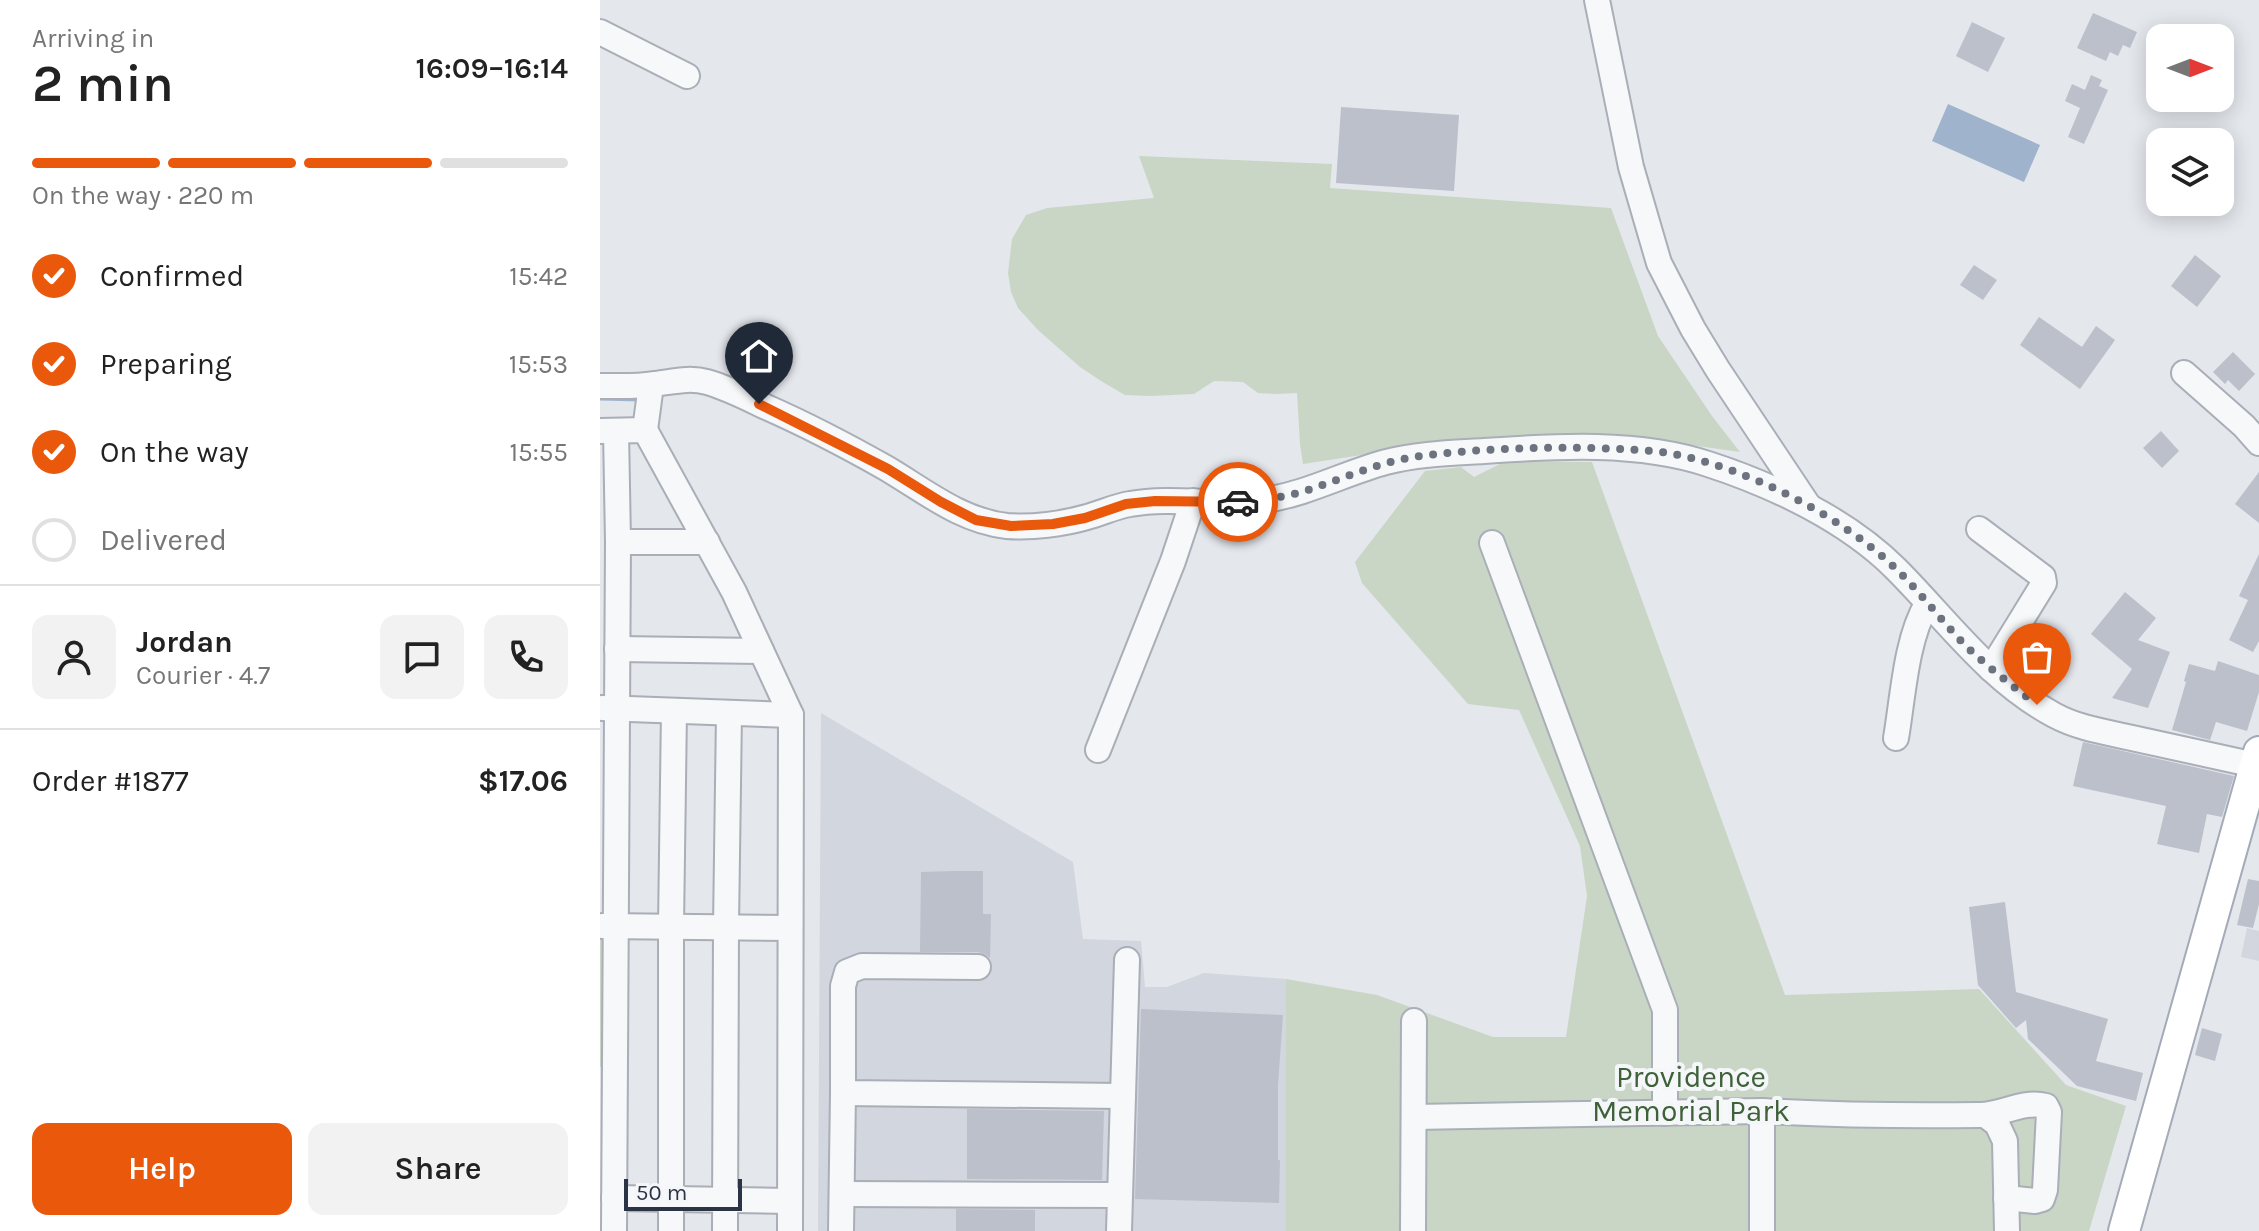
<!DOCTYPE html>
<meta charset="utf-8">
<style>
body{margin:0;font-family:Karla,sans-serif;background:#f2f2f2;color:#222;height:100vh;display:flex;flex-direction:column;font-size:30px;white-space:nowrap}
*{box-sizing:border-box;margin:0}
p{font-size:26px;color:#767676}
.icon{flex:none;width:44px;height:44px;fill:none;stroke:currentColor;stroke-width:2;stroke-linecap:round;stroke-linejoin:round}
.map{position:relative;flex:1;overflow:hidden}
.sheet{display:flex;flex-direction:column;background:#fff;width:600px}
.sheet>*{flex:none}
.needle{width:52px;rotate:90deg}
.fabs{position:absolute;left:1546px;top:24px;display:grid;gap:16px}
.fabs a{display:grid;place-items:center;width:88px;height:88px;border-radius:16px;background:#fff;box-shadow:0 4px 20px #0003;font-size:40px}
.scale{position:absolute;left:24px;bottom:20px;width:118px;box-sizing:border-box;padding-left:8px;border:4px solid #2b3445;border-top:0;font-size:22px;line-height:28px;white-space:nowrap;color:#2b3445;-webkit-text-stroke:6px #f4f6f9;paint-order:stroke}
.pin{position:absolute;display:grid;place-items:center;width:68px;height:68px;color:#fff;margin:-82px -34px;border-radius:50% 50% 50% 0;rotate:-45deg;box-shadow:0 0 8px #0007}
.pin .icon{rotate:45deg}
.courier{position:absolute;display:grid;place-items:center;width:80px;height:80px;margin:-40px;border:6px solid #ea580c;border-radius:50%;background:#fff;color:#222;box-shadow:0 2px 10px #0007}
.headline em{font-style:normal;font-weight:600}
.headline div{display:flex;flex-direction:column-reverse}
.headline{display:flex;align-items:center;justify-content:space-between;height:136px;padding:0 32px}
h1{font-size:52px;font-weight:600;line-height:60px}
.bar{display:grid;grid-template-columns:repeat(4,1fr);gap:12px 8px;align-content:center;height:96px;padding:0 32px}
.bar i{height:10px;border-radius:6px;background:#e0e0e0}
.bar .current{background:#ea580c}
.bar p{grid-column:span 4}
.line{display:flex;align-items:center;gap:20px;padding:0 32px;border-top:2px solid #e0e0e0}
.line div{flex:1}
.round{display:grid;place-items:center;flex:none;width:84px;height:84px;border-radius:16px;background:#f2f2f2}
ol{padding:0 32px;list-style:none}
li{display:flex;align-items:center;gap:24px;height:88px}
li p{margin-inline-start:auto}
li .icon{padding:8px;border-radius:50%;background:#ea580c;color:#fff;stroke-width:4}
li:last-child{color:#767676}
li i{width:44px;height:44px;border:4px solid #e0e0e0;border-radius:50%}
.button{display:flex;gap:16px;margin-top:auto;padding:16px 32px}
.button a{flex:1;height:92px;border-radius:16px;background:#ea580c;color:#fff;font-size:32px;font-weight:600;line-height:92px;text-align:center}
.button a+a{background:#f2f2f2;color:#222}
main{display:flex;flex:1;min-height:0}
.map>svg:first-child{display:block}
.built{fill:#d2d6de}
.green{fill:#c9d6c5}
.water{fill:#9fb4cc}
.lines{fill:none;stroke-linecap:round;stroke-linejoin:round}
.stream{stroke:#9fb4cc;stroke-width:5}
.building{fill:#bbc0ca}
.minor-casing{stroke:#a9aeb7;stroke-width:28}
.major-casing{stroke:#a3abb8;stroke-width:34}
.minor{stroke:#f7f8fa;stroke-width:24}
.major{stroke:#fff;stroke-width:30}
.done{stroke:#6c737f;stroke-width:8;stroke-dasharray:0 14.4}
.route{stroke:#ea580c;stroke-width:10}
.labels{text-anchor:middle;stroke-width:8;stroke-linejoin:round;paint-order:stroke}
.park-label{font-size:30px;fill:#3f6138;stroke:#f4f6f9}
</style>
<main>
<section class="sheet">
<div class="headline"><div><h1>2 min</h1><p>Arriving in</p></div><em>16:09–16:14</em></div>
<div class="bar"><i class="current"></i><i class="current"></i><i class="current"></i><i></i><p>On the way · 220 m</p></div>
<ol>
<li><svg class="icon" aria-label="check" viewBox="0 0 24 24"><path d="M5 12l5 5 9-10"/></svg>Confirmed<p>15:42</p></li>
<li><svg class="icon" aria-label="check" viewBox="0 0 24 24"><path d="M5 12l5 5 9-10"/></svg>Preparing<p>15:53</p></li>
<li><svg class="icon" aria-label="check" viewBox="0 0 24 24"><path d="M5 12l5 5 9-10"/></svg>On the way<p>15:55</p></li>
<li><i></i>Delivered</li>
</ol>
<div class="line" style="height:144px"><a class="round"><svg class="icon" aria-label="person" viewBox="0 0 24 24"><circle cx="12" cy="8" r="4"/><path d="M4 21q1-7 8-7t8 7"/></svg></a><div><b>Jordan</b><p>Courier · 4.7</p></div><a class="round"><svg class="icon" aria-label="chat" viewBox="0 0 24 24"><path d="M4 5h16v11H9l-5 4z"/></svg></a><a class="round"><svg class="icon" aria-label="phone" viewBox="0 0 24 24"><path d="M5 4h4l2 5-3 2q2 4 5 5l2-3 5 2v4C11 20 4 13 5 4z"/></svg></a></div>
<div class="line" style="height:104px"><div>Order #1877</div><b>$17.06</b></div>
<div class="button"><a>Help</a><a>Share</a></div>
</section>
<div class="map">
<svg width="1659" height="1231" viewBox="0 0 1659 1231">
<rect width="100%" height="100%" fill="#e4e7ec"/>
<g class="built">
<polygon points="221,713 473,862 483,939 541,941 545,987 567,987 604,973 686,979 686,1231 218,1231"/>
<polygon points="1647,928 1659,931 1659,961 1641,957"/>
</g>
<g class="green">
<polygon points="539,156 732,164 730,188 1011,208 1058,336 1112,416 1140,452 1042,438 939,435 840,443 703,464 700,444 697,393 676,394 658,393 643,382 614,381 594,394 550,396 525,395 501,381 480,367 438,330 418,308 411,292 408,273 412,239 426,215 447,208 554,198"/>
<polygon points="906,461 992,462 1185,995 1379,989 1466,1085 1526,1106 1489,1231 686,1231 686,979 777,995 893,1037 966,1037 987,896 980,846 919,710 868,704 762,583 755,562 825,471 861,467 874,477"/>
<polygon points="0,933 5,933 6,1067 0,1067"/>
</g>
<polygon class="water" points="1348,104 1440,145 1424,182 1332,141"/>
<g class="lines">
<polyline class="stream" points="0,398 40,399"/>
</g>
<g class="building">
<polygon points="1493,13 1537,32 1530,48 1523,45 1518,56 1510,52 1506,61 1477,48"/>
<polygon points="1372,22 1405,38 1388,72 1356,56"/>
<polygon points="1491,75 1502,80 1499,86 1508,90 1484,144 1468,137 1480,108 1465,101 1472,84 1485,90"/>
<polygon points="741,107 859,115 854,191 736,183"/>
<polygon points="1595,255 1621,276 1597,307 1571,286"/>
<polygon points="1374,265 1397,280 1383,300 1360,285"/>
<polygon points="1439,317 1482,347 1496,326 1515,340 1480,389 1420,345"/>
<polygon points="1633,352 1655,374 1639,391 1628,380 1625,384 1613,372"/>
<polygon points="1561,431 1579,451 1562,468 1543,448"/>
<polygon points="1659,472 1659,523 1635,504"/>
<polygon points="1659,554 1659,641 1653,652 1629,640 1648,600 1639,596"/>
<polygon points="1525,592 1556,618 1538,640 1570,652 1548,708 1512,698 1532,669 1491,634"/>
<polygon points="1618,661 1659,675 1659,692 1647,731 1616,722 1610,740 1572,730 1586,682 1584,681 1589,664 1615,671"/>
<polygon points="1483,742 1634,776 1622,817 1607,814 1599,853 1557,844 1566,806 1473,786"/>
<polygon points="354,871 383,871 383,914 391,914 390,958 385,954 378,952 320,952 321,872"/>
<polygon points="1648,879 1659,881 1659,904 1653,928 1637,925"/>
<polygon points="1405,902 1416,992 1508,1019 1496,1061 1543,1073 1536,1101 1477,1086 1428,1039 1426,1020 1416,1028 1378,985 1369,907"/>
<polygon points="541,1009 683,1015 678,1085 678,1160 680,1160 679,1203 535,1199"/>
<polygon points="1602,1028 1622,1034 1615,1061 1595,1055"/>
<polygon points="367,1109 504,1111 502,1180 367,1179"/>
<polygon points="356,1209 435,1210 435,1231 356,1231"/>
</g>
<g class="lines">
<g class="minor-casing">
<g id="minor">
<polyline points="997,0 1031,167 1059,263 1093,329 1118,370 1208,505"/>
<polyline points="0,32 87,76"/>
<polyline points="1584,373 1644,426 1659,443"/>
<path d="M0 386C18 386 37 387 54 384 72 382 89 377 107 382 128 388 147 398 166 407 207 425 247 446 286 468 325 491 361 521 407 526 432 528 463 524 487 517 502 513 516 506 530 504 575 496 621 507 665 500 707 494 745 473 786 462 817 454 852 453 884 451 956 446 1039 441 1108 464 1173 485 1247 520 1296 569 1346 619 1389 680 1454 715 1478 728 1505 732 1532 738 1573 747 1614 756 1655 765"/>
<polyline points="45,430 51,385"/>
<polyline points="0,431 45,430 134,592 191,715 190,1231"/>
<polyline points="1379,529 1443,577 1444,583 1391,669"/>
<polyline points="18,542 107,542"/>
<polyline points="892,543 1065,1010 1065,1113"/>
<polyline points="17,649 161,651"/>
<polyline points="2,708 191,715"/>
<path d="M1296 738C1303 697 1306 639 1327 604"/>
<polyline points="498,750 573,561 593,501"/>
<polyline points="2,926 190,928"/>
<polyline points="378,967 262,966 247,972 243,986 243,1093 523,1096"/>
<polyline points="1162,1111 1162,1231"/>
<polyline points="1385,1115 1397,1124 1405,1141 1407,1231"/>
<path d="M814 1117 1162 1111C1234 1115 1307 1116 1380 1115 1403 1115 1422 1100 1446 1106L1449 1112 1445 1190 1442 1199 1435 1201 1406 1198"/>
<polyline points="242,1194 520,1195"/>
<polyline points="14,1198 190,1201"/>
<polyline points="14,1231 18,542 16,431"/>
<polyline points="71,1231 71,926 74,711"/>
<polyline points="125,1231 126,927 129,713"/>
<polyline points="241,1231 243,1093"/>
<polyline points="519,1231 527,960"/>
<polyline points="813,1231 814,1021"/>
</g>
</g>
<g class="major-casing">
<polyline id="major" points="1524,1231 1659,752"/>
</g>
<use href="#minor" class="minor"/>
<use href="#major" class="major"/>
</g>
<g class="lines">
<path class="done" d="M638 502C658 501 678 498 698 493 739 481 777 462 820 456 876 449 933 447 989 448 1016 449 1042 449 1068 453 1143 466 1238 514 1293 566 1320 591 1341 621 1367 647 1389 668 1413 686 1437 705"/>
<polyline class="route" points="159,404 288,469 341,502 376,520 411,526 453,524 485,518 526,504 555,501 638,502"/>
</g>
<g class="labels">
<g class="park-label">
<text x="1091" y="1087">Providence<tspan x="1091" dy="34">Memorial Park</tspan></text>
</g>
</g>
</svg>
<div class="fabs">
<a><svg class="needle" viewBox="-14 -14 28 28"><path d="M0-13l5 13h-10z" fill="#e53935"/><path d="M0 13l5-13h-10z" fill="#767676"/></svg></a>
<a><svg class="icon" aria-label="layers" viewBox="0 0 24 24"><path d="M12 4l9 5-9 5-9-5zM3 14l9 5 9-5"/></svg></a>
</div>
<div class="scale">50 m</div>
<div class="pin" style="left:1437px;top:705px;background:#ea580c"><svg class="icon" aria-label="bag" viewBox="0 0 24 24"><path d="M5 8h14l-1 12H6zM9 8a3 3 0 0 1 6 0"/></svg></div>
<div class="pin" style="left:159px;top:404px;background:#1f2937"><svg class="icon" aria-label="home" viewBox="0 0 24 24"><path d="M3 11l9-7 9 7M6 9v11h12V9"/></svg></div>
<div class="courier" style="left:638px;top:502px"><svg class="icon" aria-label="car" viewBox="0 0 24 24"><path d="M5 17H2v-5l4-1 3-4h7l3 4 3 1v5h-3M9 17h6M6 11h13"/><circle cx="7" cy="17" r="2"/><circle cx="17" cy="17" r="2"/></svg></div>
</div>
</main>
